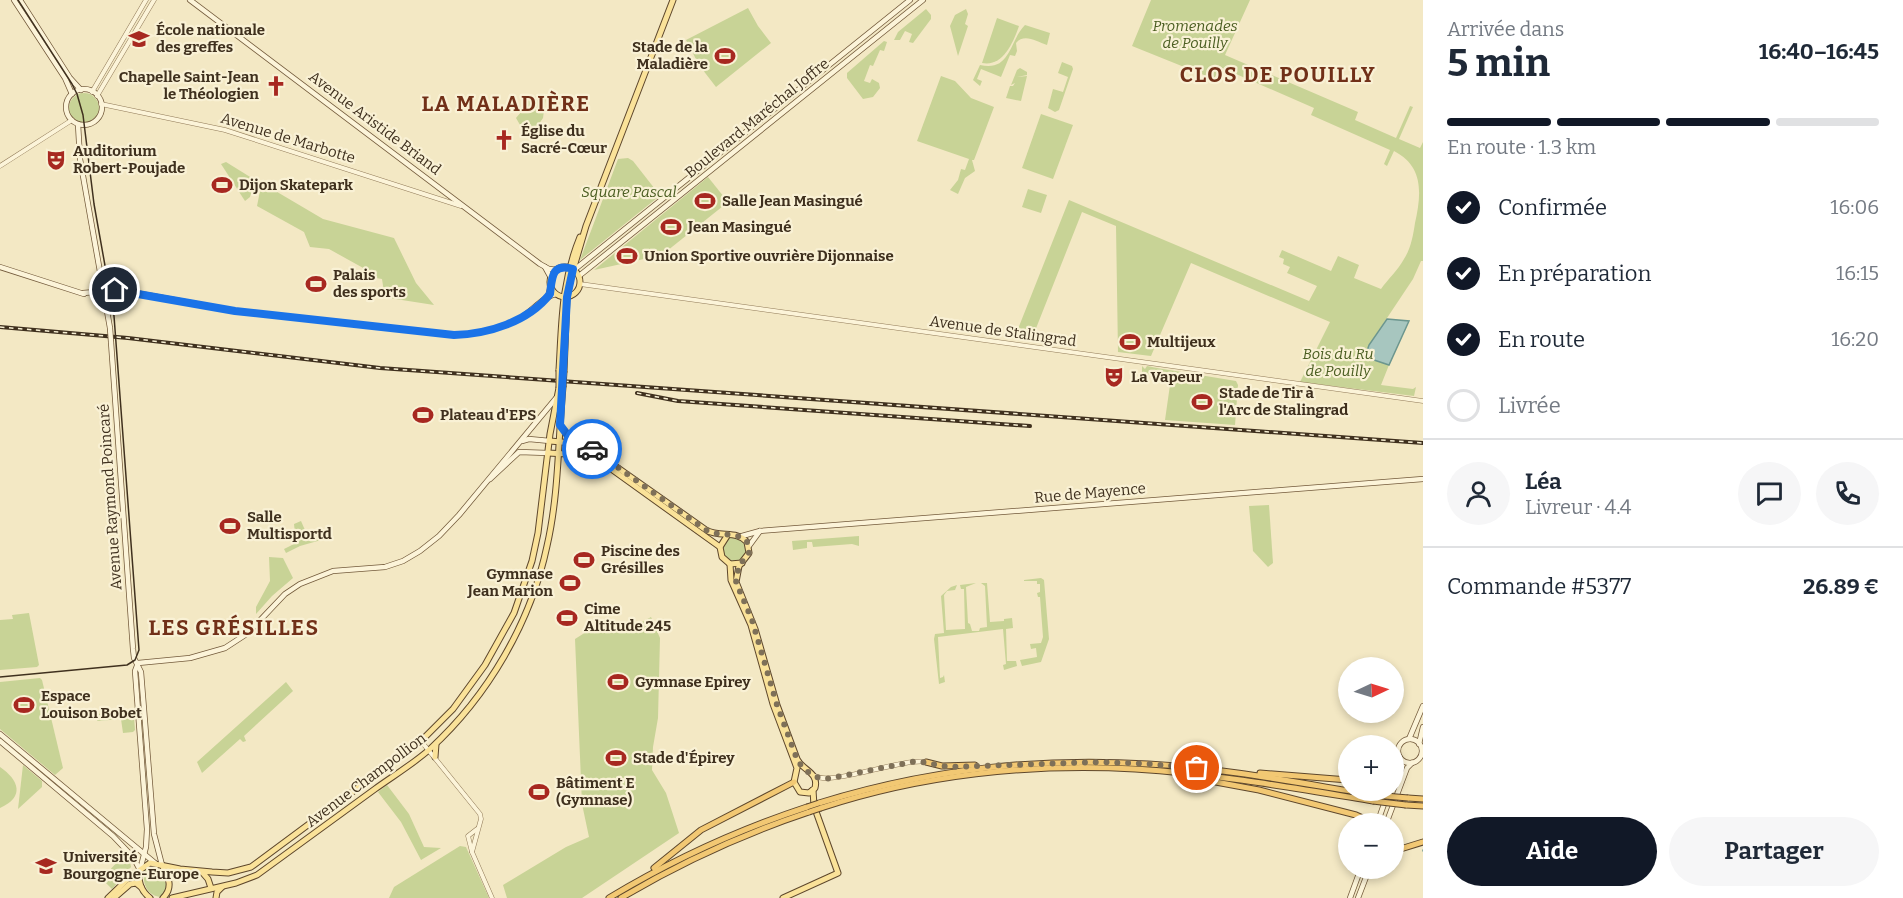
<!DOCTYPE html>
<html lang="fr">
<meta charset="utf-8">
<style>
body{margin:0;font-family:Bitter,serif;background:#f6f6f7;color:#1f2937;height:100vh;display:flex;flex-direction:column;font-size:22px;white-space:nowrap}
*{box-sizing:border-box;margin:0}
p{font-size:20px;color:#747a83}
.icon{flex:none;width:33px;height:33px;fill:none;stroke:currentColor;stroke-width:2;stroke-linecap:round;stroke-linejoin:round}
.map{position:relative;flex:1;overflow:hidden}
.drawer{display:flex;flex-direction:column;background:#fff;width:480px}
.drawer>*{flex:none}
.needle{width:39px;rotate:86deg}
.fabs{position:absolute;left:1338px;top:657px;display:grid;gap:12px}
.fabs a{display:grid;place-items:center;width:66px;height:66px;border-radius:50%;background:#fff;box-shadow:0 3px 9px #0003;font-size:30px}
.pin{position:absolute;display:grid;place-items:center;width:51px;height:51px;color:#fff;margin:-26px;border:3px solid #fff;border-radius:50%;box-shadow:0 2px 6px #0007}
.courier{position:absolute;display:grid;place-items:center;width:60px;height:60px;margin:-30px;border:4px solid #1a73e8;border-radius:50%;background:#fff;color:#222;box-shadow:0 2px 8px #0007}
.head em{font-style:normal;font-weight:700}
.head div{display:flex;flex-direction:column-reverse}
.head{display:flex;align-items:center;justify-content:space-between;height:102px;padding:0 24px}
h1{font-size:39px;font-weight:700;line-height:45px}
.bar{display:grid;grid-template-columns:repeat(4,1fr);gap:9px 6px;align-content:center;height:72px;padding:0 24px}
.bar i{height:8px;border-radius:4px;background:#e0e1e3}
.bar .selected{background:#111827}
.bar p{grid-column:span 4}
.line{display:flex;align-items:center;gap:15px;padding:0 24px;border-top:2px solid #e0e1e3}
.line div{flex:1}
.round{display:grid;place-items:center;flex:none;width:63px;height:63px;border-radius:32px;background:#f6f6f7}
ol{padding:0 24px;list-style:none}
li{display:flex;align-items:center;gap:18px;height:66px}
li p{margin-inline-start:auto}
li .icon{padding:6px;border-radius:50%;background:#111827;color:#fff;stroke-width:4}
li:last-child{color:#747a83}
li i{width:33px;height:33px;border:3px solid #e0e1e3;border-radius:50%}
.primary-button{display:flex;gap:12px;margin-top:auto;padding:12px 24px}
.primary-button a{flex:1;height:69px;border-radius:36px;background:#111827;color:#fff;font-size:24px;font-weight:700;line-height:69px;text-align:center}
.primary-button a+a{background:#f6f6f7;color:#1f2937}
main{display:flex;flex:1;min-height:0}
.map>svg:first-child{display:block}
.green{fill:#c8d396}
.water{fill:#a7c6bf;stroke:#6c968e;stroke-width:1.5}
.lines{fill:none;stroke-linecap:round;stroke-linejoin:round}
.stream{stroke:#6c968e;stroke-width:1.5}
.tertiary-casing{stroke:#917a58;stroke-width:5}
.secondary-casing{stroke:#735a3b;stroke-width:6}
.primary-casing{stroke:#5e472c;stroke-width:7}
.trunk-casing{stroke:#5e472c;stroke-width:7}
.tertiary{stroke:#fcf4d9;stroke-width:4}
.secondary{stroke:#fcf4d9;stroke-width:4.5}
.primary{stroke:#fae299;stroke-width:5}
.trunk{stroke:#f2c873;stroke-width:5}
.tram{stroke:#3f301e;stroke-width:1.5}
.rail-casing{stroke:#3f301e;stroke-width:4}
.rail{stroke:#f9f1d5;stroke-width:1.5;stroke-dasharray:4.5;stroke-linecap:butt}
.secondary-bridge-casing{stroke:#735a3b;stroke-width:6;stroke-linecap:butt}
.primary-bridge-casing{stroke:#5e472c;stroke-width:7;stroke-linecap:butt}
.trunk-bridge-casing{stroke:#5e472c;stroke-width:7;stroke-linecap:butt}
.secondary-bridge{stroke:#fcf4d9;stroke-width:4.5}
.primary-bridge{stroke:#fae299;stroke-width:5}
.trunk-bridge{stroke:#f2c873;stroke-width:5}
.done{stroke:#7e7058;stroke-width:6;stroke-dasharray:0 10.8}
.route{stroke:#1a73e8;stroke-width:8}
.labels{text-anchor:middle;stroke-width:4.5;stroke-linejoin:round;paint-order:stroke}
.park-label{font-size:15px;font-style:italic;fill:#4b5e22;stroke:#f9f1d5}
.poi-label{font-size:15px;font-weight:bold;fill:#3f301e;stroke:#f9f1d5;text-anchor:start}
.street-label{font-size:15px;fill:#3f301e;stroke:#f9f1d5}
.district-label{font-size:21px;font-weight:bold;letter-spacing:1.5px;fill:#713018;stroke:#f9f1d5}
</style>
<main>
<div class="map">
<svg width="1423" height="898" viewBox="0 0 1423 898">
<rect width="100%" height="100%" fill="#f3e8c4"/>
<g class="green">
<path d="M1151 0H1250L1225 55 1358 112 1355 120 1396 138 1410 106 1413 107 1399 139 1420 148 1423 142V261H1421L1413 279 1369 345 1366 357 1389 365 1381 385 1413 389 1416 387 1414 396 1300 382 1330 322 1191 263 1151 356 1118 352 1116 226 1082 212 1031 341 1014 339 1069 200 1309 301 1317 286 1287 273 1290 267 1283 264 1284 259 1279 257 1282 250 1331 271 1338 256 1359 265 1354 278 1381 289C1388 279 1398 270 1404 259 1411 248 1413 236 1415 223 1422 192 1423 166 1394 151L1387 166 1384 164 1390 150 1311 115 1314 108 1220 67 1214 79 1132 46Z"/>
<polygon points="748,8 758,26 771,43 716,87 699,65 686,40"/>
<polygon points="926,9 931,15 931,19 913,43 909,42 912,34 905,31 900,40 894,40 898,32"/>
<polygon points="966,9 968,14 965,24 968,26 958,56 950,26 955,15"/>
<path d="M997 18 1019 26C1013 43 1003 67 982 63Z"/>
<path d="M1025 25 1050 33 1047 45C1036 41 1024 33 1016 43L1017 51 1015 56 1010 55 1001 77 981 69 977 79 982 81 980 86 973 80 980 65C1011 72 1009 41 1025 25Z"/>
<polygon points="884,41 887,42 884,51 880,50 873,66 870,65 864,81 870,83 872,79 879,83 880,88 873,97 863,99 847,78 847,73"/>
<polygon points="1062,62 1072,66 1073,69 1059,110 1055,112 1048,108 1053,89 1063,92 1068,77 1058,73"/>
<polygon points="1020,68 1027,72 1027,75 1017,77 1027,76 1021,101 1006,98 1010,86 1013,86 1015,83 1011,85 1017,70"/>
<polygon points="941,76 955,81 971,98 994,107 974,160 972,160 975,171 965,178 958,194 950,190 958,180 961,169 965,170 969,159 917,141"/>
<circle cx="84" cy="108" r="15"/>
<polygon points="543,94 546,96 543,118 530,137 527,137 516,118 521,112 523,101"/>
<polygon points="1041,114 1073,125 1053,179 1022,168"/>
<polygon points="628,158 633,161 658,193 657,198 580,260 618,159"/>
<polygon points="226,162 255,180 250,197 245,201 221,164"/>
<polygon points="708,177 728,202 662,255 594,270"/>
<polygon points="267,186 323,219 394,238 416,283 434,305 389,298 384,292 382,279 376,278 365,269 329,249 310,247 304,232 257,206 260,191"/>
<polygon points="1028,189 1047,195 1041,213 1022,207"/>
<polygon points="1142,366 1145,369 1147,366 1157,368 1236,381 1238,385 1235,425 1165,420 1171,378 1144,374 1142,379"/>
<polygon points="1269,505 1273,563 1268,567 1253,551 1249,506"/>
<polygon points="301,521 308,537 320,535 321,540 300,546 286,553 284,549 296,543 294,524"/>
<polygon points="859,536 859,546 852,544 813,547 812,542 807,542 807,548 793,550 792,541"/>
<circle cx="734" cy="549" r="12"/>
<polygon points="269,557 283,558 293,578 272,596 256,614 256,607 270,581"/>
<polygon points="1041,578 1044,580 1049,639 1041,662 1022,666 1020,660 1037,657 1036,648 1031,649 1030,644 1041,643 1043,637 1040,597 1038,597 1037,593 1040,592 1040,584 1037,584 1037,581 1024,581 1024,580"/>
<polygon points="976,583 966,587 968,623 970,624 972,631 979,631 980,628 987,627 985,586 981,583 987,583 990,622 1004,621 1004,619 1012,618 1013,628 1006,629 1007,661 1016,661 1017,666 1004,670 1003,665 1006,664 1003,629 938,637 940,678 943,677 944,675 945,682 939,684 934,639 935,634 944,633 941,596 951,587 957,585 955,590 947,591 944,595 946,630 965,629 964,589 961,589 960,585"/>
<polygon points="29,613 39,665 37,667 0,670 0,620 13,619 12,615"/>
<polygon points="651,617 660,638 658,718 653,747 652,770 666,793 679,833 582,898 507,898 503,885 566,847 589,837 582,804 575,639 594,627 631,628"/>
<polygon points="40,678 42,680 63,768 55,775 0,729 0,682"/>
<polygon points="286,682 293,691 244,736 246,741 243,742 240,739 202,773 197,762"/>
<polygon points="125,711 126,718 134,717 135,730 133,732 123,733 121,719 97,721 97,714"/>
<polygon points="23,765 42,781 42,787 18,809"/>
<path d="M0 767C19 780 25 797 0 808Z"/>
<polygon points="387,785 409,814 424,847 441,848 421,860 401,822 378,792"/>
<polygon points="460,846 466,847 489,898 389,898 394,887"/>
<polygon points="124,853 130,862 131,867 112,889 100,877 104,872 106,874 122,857"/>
<path d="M153 866 159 869 167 886V889L162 897C147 897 140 881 146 868Z"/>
</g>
<polygon class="water" points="1387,319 1409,321 1389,365 1365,357 1369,345"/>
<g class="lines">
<polyline class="stream" points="1423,850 1423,851"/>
<g class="tertiary-casing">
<g id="tertiary">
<polyline points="92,92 146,0"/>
<polyline points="97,96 154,0"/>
<polyline points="101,104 225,130 461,206"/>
<polyline points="0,166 72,120"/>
<polyline points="580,284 1423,401"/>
<polyline points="421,741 480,814 481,819 472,852"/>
<path d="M815 776C832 786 901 758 926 762"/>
<polyline points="477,829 468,836 472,852 492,898"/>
</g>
</g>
<g class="secondary-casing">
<g id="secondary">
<polyline points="14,0 65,78 72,94"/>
<polyline points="20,0 70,78 81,90"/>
<polyline points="190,0 540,264 549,269 558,270"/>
<circle cx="84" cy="107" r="18"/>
<polyline points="78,124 80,159 110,328"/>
<polyline points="0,267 84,294"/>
<polyline points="545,267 551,278"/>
<polyline points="574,270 910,0"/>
<polyline points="579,276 923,0"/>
<path d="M83 293 120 290 235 311 455 335C478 334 501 329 522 317 533 310 544 296 556 294"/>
<polyline points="548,296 551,285"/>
<polyline points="111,342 133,649 134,658 141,672 154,834 162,865"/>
<polyline points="522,441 529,439 550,441"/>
<polyline points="490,479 519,452 548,453"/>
<polyline points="742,536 760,531 1423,479"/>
<polyline points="749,546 760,531"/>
<polyline points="138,663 190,658 225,648 248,633 285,594 300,584 333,571 385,567 403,561 420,551 439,536 459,515 557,397"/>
<polyline points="138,663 135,671 147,829 146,847 140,870"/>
<polyline points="0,734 155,863"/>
<polyline points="1409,739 1423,706"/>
<circle cx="1410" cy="751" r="12"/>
<polyline points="0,741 113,836 133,857 140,870"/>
<polyline points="1419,744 1423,727"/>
<polyline points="1394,779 1400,758"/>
<polyline points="1377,824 1389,790"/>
<polyline points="1386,824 1407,768 1412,763"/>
<polyline points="1350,898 1361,868"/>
<polyline points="1358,898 1368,872"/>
</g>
</g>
<g class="primary-casing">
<g id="primary">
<circle cx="565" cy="282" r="15"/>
<path d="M559 370C562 321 561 284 580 237"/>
<polyline points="564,371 567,297 571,277 586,226 673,0"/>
<polyline points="560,425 569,437 580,440"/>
<path d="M550 441 584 444 706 530C720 538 737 530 747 542L749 553 739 566 736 582 755 629 777 705 797 759C803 771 819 772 815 788L809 793 800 792 794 782 797 768 773 704 751 625 731 580 730 564"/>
<polyline points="548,453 586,455 596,458 720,547"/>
<polyline points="727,536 720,547 722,557 730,564 742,563"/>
<polyline points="435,757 436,744"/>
<path d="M162 865C168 877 174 887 163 898"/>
<polyline points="202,872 208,879 211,888"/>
<polyline points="108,898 133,874 139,872"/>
<polyline points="114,898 130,884 136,883 141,887"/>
<path d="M150 898C141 891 137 880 140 870L150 863 180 869 212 872 228 873 251 867 421 741 453 709 485 665 514 613 532 561 538 533 550 434 559 388"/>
<path d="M172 898 236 883 257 875C296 847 335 818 375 789 393 776 413 764 430 749 488 696 531 622 547 546 559 494 558 440 563 387"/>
<polyline points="216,898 217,892 222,887"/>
<polyline points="783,898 838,873 814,806 813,790"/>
</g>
</g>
<g class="trunk-casing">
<g id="trunk">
<polyline points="926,762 942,766 975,765"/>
<polyline points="1394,772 1398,767"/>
<polyline points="1260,773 1348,780"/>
<polyline points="1194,778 1259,790 1356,815 1365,819 1367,824"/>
<polyline points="1408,798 1423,799"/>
<path d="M819 803C926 770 1037 757 1148 764 1224 768 1299 783 1374 795"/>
<polyline points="1406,805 1423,806"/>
<path d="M821 808C921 775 1030 763 1135 769 1215 774 1294 788 1373 801"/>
<polyline points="1394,851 1423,842"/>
<polyline points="654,868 701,830 794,782"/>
<polyline points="1367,873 1370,868"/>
<path d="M609 898C672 860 737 830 807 807"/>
<path d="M621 898C680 863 743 834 809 812"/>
</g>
</g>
<use href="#tertiary" class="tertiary"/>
<use href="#secondary" class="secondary"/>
<use href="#primary" class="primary"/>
<use href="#trunk" class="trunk"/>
<polyline class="tram" points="0,677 127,665 135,660 139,650 114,316 94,204 83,115 77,94 72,84 18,0"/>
<g class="rail-casing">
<g id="rail">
<polyline points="0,327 128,338 380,368 1423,443"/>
<polyline points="637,393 678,401 1030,426"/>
</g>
</g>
<use href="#rail" class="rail"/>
<g class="secondary-bridge-casing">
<polyline id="secondary-bridge" points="110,328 111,342"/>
</g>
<g class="primary-bridge-casing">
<g id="primary-bridge">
<polyline points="563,387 564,371"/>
<polyline points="559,388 559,370"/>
</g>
</g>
<g class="trunk-bridge-casing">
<g id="trunk-bridge">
<polyline points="1374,795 1408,798"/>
<polyline points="1373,801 1406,805"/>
<polyline points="807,807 819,803"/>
<polyline points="809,812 821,808"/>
</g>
</g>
<use href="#secondary-bridge" class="secondary-bridge"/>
<use href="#primary-bridge" class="primary-bridge"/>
<use href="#trunk-bridge" class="trunk-bridge"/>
</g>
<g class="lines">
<path class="done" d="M592 449 706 530C720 538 737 530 747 542L749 553 739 566 736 582 752 620 777 705 797 759C802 769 815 779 826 779L917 761 948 767 1100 762 1150 764 1197 768"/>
<path class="route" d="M115 290 235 311 454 335C488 334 528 322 550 294 552 279 551 262 573 269L567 297 560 425 569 437 582 441 592 449"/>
</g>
<defs>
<g id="university-bare" transform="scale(1.62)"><path d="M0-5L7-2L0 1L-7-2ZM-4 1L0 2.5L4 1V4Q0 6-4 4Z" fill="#a72820" stroke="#f9f1d5" stroke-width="2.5" paint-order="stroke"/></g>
<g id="stadium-bare" transform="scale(1.62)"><path d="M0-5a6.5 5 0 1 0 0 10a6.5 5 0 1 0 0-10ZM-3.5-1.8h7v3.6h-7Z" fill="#a72820" stroke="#f9f1d5" stroke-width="2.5" paint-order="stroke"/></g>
<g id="church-bare" transform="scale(1.62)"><path d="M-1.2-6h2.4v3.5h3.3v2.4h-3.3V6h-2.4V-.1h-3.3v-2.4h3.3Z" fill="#a72820" stroke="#f9f1d5" stroke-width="2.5" paint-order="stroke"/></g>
<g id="theatre-bare" transform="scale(1.62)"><path d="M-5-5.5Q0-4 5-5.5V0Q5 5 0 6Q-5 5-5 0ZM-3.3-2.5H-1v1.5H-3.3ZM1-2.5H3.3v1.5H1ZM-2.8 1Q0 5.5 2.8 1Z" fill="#a72820" stroke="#f9f1d5" stroke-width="2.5" paint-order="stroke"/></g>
</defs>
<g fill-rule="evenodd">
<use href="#university-bare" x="139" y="39"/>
<use href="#stadium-bare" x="725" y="56"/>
<use href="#church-bare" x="276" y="86"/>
<use href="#church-bare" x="504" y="140"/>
<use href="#theatre-bare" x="56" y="160"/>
<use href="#stadium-bare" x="222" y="185"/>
<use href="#stadium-bare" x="705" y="201"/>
<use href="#stadium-bare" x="671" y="227"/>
<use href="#stadium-bare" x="627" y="256"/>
<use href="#stadium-bare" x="316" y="284"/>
<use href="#stadium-bare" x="1130" y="342"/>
<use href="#theatre-bare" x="1114" y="377"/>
<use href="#stadium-bare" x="1202" y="402"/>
<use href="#stadium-bare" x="423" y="415"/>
<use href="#stadium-bare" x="230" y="526"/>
<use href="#stadium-bare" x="584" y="560"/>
<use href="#stadium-bare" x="570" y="583"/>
<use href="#stadium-bare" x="567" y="618"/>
<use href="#stadium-bare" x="618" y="682"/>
<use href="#stadium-bare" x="24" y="705"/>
<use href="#stadium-bare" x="616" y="758"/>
<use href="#stadium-bare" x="539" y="792"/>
<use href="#university-bare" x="46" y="866"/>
</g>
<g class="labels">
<g class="park-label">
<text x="1195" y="31">Promenades<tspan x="1195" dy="17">de Pouilly</tspan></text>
<text x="629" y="197">Square Pascal</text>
<text x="1338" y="359">Bois du Ru<tspan x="1338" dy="17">de Pouilly</tspan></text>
</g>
<g class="poi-label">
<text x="156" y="35">École nationale<tspan x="156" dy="17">des greffes</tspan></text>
<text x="708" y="52" text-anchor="end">Stade de la<tspan x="708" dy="17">Maladière</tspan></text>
<text x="259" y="82" text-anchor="end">Chapelle Saint-Jean<tspan x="259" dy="17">le Théologien</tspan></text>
<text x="521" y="136">Église du<tspan x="521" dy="17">Sacré-Cœur</tspan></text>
<text x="73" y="156">Auditorium<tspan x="73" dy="17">Robert-Poujade</tspan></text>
<text x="239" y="190">Dijon Skatepark</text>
<text x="722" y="206">Salle Jean Masingué</text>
<text x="688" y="232">Jean Masingué</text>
<text x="644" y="261">Union Sportive ouvrière Dijonnaise</text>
<text x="333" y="280">Palais<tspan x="333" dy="17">des sports</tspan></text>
<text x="1147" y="347">Multijeux</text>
<text x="1131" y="382">La Vapeur</text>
<text x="1219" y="398">Stade de Tir à<tspan x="1219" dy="17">l'Arc de Stalingrad</tspan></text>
<text x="440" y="420">Plateau d'EPS</text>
<text x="247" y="522">Salle<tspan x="247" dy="17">Multisportd</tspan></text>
<text x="601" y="556">Piscine des<tspan x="601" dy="17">Grésilles</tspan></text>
<text x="553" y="579" text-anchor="end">Gymnase<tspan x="553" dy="17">Jean Marion</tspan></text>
<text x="584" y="614">Cime<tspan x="584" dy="17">Altitude 245</tspan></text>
<text x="635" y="687">Gymnase Epirey</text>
<text x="41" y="701">Espace<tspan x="41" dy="17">Louison Bobet</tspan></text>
<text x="633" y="763">Stade d'Épirey</text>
<text x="556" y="788">Bâtiment E<tspan x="556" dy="17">(Gymnase)</tspan></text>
<text x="63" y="862">Université<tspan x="63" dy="17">Bourgogne-Europe</tspan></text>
</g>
<g class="street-label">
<text transform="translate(757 118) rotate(-39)" y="5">Boulevard Maréchal Joffre</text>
<text transform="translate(375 123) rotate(37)" y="5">Avenue Aristide Briand</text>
<text transform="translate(288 138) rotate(17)" y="5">Avenue de Marbotte</text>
<text transform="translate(1003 331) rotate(8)" y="5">Avenue de Stalingrad</text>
<text transform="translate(1090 493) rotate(-5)" y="5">Rue de Mayence</text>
<text transform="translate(110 497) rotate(-94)" y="5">Avenue Raymond Poincaré</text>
<text transform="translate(366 780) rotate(-37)" y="5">Avenue Champollion</text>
</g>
<g class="district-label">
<text x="1278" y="82">CLOS DE POUILLY</text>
<text x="506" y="111">LA MALADIÈRE</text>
<text x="234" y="635">LES GRÉSILLES</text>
</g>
</g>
</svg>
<div class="fabs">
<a><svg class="needle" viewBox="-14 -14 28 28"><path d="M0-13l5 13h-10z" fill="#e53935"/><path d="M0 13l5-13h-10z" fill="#747a83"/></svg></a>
<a>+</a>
<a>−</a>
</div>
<div class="pin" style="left:1197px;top:768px;background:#ea580c"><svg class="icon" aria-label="bag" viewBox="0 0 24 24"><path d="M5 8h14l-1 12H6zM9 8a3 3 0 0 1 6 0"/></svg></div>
<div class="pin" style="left:115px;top:290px;background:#1f2937"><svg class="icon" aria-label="home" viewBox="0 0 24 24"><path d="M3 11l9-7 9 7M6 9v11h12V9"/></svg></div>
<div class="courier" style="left:592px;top:449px"><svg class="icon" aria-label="car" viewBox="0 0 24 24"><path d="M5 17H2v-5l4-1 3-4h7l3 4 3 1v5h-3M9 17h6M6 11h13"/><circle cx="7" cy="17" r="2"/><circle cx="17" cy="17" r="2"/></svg></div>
</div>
<section class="drawer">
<div class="head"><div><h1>5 min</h1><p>Arrivée dans</p></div><em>16:40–16:45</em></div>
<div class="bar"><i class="selected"></i><i class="selected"></i><i class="selected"></i><i></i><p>En route · 1.3 km</p></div>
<ol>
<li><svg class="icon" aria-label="check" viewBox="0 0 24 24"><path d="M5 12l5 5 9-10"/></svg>Confirmée<p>16:06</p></li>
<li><svg class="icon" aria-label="check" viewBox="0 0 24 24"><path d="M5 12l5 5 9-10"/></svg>En préparation<p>16:15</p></li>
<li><svg class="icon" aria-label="check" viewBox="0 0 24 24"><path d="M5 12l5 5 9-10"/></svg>En route<p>16:20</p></li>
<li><i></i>Livrée</li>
</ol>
<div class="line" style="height:108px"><a class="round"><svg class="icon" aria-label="person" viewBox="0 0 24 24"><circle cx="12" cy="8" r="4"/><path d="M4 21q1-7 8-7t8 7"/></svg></a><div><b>Léa</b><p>Livreur · 4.4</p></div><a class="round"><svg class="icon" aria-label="chat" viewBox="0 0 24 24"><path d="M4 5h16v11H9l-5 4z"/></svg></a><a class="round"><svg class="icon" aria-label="phone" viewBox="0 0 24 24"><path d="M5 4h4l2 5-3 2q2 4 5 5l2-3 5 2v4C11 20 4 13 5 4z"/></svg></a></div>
<div class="line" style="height:78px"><div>Commande #5377</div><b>26.89 €</b></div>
<div class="primary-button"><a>Aide</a><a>Partager</a></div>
</section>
</main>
